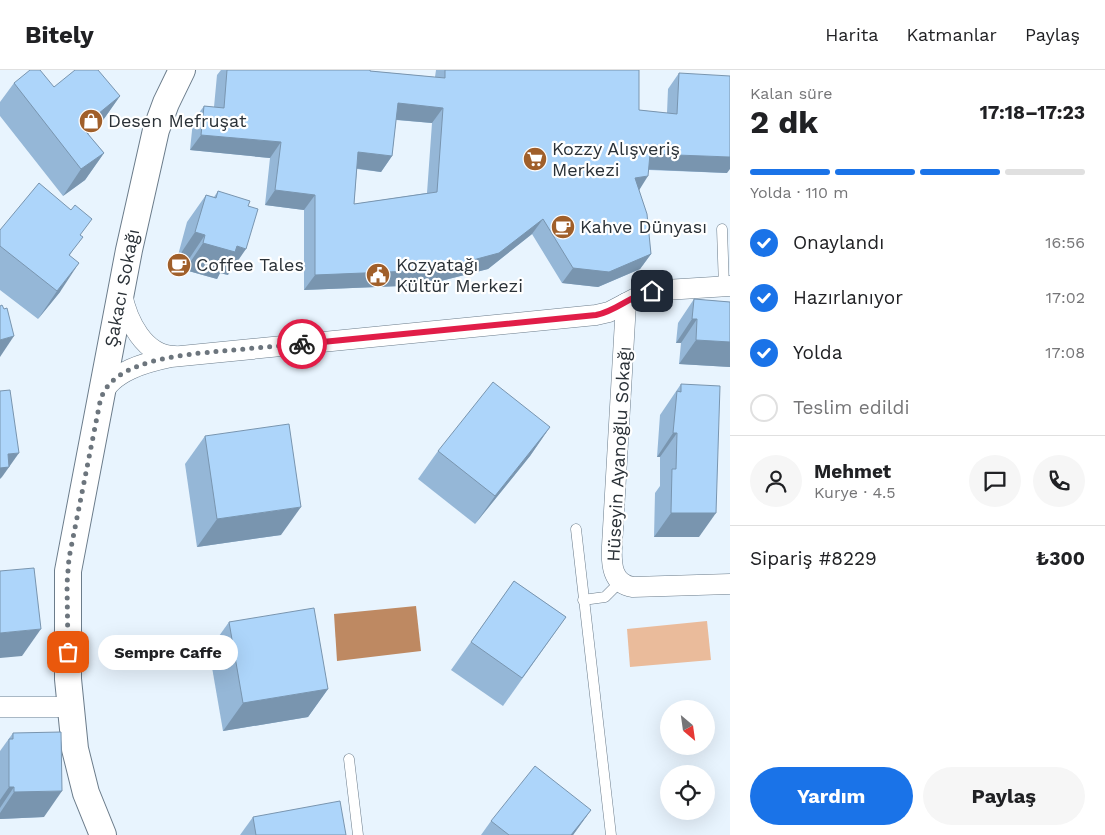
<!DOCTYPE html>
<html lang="tr">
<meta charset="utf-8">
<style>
body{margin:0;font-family:"Work Sans",sans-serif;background:#f6f6f6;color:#202124;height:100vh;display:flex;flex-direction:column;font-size:19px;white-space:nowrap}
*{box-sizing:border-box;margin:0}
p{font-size:16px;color:#757577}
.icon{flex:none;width:28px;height:28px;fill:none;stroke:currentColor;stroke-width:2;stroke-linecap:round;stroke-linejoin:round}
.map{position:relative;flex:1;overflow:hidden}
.drawer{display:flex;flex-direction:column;background:#fff;width:375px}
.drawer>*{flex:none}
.needle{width:32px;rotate:151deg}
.tools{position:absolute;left:660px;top:630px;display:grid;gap:10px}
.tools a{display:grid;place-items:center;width:55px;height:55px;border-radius:50%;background:#fff;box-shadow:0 5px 20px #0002;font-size:25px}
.pin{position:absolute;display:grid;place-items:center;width:42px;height:42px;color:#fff;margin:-21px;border-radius:10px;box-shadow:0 2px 8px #0006}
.courier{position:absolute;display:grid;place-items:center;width:50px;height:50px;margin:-25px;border:4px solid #e11d48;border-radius:50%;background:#fff;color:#222;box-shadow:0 1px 6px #0007}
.bubble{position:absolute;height:35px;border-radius:18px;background:#fff;box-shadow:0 5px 20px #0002;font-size:16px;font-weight:700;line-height:35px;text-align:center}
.overview em{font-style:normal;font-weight:700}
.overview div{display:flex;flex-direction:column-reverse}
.overview{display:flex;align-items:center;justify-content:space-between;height:85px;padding:0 20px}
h1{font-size:32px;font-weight:700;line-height:38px}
.bar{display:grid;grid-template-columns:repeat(4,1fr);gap:8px 5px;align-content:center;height:60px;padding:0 20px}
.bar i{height:6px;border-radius:4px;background:#e0e0e0}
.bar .active{background:#1a73e8}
.bar p{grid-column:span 4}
.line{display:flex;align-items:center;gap:12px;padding:0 20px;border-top:1px solid #e0e0e0}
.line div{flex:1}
.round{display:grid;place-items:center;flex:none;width:52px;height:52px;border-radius:26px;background:#f6f6f6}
ol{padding:0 20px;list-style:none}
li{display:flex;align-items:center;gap:15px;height:55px}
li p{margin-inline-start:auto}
li .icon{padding:5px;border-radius:50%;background:#1a73e8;color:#fff;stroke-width:4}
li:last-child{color:#757577}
li i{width:28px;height:28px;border:2px solid #e0e0e0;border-radius:50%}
.cta{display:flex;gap:10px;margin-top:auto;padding:10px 20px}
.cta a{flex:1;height:58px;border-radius:30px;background:#1a73e8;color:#fff;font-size:20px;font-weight:700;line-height:58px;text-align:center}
.cta a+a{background:#f6f6f6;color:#202124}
header{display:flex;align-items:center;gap:30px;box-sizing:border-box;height:70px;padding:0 25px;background:#fff;border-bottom:1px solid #e0e0e0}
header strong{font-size:24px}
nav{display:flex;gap:28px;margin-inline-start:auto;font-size:18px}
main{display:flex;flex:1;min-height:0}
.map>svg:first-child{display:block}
.green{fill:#eabb9b}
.water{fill:#be8962}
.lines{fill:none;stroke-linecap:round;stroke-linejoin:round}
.service-casing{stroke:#6b7c8b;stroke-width:11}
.minor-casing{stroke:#6b7c8b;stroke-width:21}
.tertiary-casing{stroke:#6b7c8b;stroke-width:28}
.service{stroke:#fff;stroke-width:10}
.minor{stroke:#fff;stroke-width:20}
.tertiary{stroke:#fff;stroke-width:26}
.wall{fill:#95b7d7;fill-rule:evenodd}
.shaded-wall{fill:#7995af}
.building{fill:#add5fa;stroke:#7995af;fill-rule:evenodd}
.done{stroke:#6c757d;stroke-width:5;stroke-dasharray:0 9}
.route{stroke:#e11d48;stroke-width:6}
.labels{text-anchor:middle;stroke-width:4.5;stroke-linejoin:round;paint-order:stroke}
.poi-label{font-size:18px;fill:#2a3137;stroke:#fff;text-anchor:start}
.street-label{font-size:18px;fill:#2a3137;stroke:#fff}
</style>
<header>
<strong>Bitely</strong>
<nav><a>Harita</a><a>Katmanlar</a><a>Paylaş</a></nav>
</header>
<main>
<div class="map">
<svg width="730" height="765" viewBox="0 0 730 765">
<rect width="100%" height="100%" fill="#e8f4fe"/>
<polygon class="green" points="707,551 711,590 630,597 627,559"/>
<polygon class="water" points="416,536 421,581 337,591 334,544"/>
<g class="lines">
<g class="service-casing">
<g id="service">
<polyline points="722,159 724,217"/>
<polyline points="576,459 611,765"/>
<polyline points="583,530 605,527 620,512"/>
<polyline points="349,689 358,765"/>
</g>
</g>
<g class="minor-casing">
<g id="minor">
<path d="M122 224C127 250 144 286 175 286"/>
<path d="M626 233 612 476C611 494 612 514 633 517L730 514"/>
<path d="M101 327C111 301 147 292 171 287L596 245 609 242 649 221 730 216"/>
<polyline points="0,637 70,637"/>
</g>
</g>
<g class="tertiary-casing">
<polyline id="tertiary" points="103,765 86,723 75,679 68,609 68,501 129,180 156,60 166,33 182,0"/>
</g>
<use href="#service" class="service"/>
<use href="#minor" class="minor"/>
<use href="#tertiary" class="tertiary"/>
</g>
<g class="wall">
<path d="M221 0H370V1L435 7 436 0H639V40L667 43 668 19 679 3 727 103 649 100 639 120 651 184 640 199 598 217 562 213 532 164 488 199 425 215 304 220V140L265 135 270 88 190 80 193 51 204 36 214 37 217 5ZM396 50 432 53 427 123 354 134 357 99 381 102 392 86Z"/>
<polygon points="14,13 120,26 101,53 88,64 104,83 85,110 63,126 0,46 0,32"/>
<polygon points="218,121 228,205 220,203 217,209 185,200 187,192 177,189 187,152 206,125 214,127"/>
<polygon points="0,160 81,165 70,185 60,222 38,249 0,220"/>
<polygon points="694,229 730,232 730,297 679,294 681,273 676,273 678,253"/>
<polygon points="681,314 699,467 654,467 655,423 660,416 660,387 657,387 660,345"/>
<polygon points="550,357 530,386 475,454 418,409 438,381"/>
<polygon points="205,366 281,465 197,477 185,394"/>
<polygon points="514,511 566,547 503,636 451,600"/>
<polygon points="229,552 328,619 308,647 223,661 209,580"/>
<polygon points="13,663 44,747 0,749 0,681"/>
<polygon points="591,740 573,765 481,765 491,751"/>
<polygon points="253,747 346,765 240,765"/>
</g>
<g class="shaded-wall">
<polygon points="120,26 101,53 67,81 82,57"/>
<polygon points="398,33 443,38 432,53 388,49"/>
<polygon points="201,65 281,72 270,88 190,80"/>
<polygon points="358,82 392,86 381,102 347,97"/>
<polygon points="104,83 85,110 63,126 81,99"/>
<polygon points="650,84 730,87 730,99 727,103 639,99"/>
<polygon points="648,106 638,122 635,108"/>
<polygon points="275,120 315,125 304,140 265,135"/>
<polygon points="543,149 532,164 488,199 425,215 304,220 315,205"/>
<polygon points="195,162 205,165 187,192 177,189"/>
<polygon points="203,173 237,176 246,179 228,205 220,203 217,209 185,200"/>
<polygon points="651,184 640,199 598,217 562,213 573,198"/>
<polygon points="79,193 60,222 38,249 57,221"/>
<polygon points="692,249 697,249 681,273 676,273"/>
<polygon points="14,266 0,287 0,270"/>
<polygon points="696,270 730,272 730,297 679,294"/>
<polygon points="550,357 530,386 475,454 495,426"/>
<polygon points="673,363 677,363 660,387 657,387"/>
<polygon points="19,383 2,407 0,409 0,395 8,384"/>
<polygon points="301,437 281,465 197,477 217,449"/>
<polygon points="671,443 716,443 699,467 654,467"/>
<polygon points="41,559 22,586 0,588 0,563"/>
<polygon points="328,619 308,647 223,661 243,633"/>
<polygon points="9,717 14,717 0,738 0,730"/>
<polygon points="62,721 44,747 0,749 0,743 14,722"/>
<polygon points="591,740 573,765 571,765"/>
</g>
<g class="building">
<polygon points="30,0 40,0 54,17 75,0 98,0 120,26 82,57 104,83 81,99 14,13"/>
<path d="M227 0H370V1L445 8V0H639V40L677 44 679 3 730 6V87L650 84 648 106 635 108 647 144 651 184 609 202 573 198 543 149 499 183 436 200 315 205V125L275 120 281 72 201 65 204 36 224 38ZM398 33 443 38 437 122 354 134 358 82 392 86Z"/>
<polygon points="39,113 71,140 75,135 92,149 80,165 83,167 69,185 79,193 57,221 0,176 0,160"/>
<polygon points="218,121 250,131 248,136 258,139 246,179 237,176 235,182 203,173 205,165 195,162 206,125 216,128"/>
<polygon points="694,229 730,232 730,272 696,270 697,249 692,249"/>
<polygon points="2,235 4,239 7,238 14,266 0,270 0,236"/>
<polygon points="493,312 550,357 495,426 438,381"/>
<polygon points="681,314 720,316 716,443 671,443 672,399 676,399 677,363 673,363 677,321 681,322"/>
<polygon points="10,320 19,383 8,384 9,397 0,398 0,321"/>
<polygon points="289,354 301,437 217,449 205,366"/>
<polygon points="34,498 41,559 0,563 0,501"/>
<polygon points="514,511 566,547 522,608 471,572"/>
<polygon points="314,538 328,619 243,633 229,552"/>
<polygon points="61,662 62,721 14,722 14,717 9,717 9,669 13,669 13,663"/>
<polygon points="535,696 591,740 571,765 509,765 491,751"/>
<polygon points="340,731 346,765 256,765 253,747"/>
</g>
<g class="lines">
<path class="done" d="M68 582 67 514 69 488 100 332C111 286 196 284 233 280 256 278 279 276 302 274"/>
<path class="route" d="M302 274 596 245C617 241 632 224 652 221"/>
</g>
<defs>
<g id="shop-disc" transform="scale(1.25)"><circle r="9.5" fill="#a05f2a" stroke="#fff"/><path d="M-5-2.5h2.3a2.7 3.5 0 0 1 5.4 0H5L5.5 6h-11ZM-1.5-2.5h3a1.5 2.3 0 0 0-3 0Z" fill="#fff"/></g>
<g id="supermarket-disc" transform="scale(1.25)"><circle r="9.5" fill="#a05f2a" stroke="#fff"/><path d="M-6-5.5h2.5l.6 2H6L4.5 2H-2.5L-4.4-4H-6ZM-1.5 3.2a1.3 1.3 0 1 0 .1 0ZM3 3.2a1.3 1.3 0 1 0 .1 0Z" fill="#fff"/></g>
<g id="cafe-disc" transform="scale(1.25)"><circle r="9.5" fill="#a05f2a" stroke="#fff"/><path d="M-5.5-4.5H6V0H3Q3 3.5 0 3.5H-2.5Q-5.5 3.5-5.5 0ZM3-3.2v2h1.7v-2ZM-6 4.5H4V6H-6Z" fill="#fff"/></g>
<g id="civic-disc" transform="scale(1.25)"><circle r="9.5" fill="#a05f2a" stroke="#fff"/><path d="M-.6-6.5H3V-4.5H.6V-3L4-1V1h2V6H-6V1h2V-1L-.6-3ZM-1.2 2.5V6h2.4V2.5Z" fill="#fff"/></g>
</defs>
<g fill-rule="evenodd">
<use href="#shop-disc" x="91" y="51"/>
<use href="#supermarket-disc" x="535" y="89"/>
<use href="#cafe-disc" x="563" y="157"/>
<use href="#cafe-disc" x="179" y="195"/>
<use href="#civic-disc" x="378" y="205"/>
</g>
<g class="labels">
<g class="poi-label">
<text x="108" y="57">Desen Mefruşat</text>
<text x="552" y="85">Kozzy Alışveriş<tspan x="552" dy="21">Merkezi</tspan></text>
<text x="580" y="163">Kahve Dünyası</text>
<text x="196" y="201">Coffee Tales</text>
<text x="396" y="201">Kozyatağı<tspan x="396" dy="21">Kültür Merkezi</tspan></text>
</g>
<g class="street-label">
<text transform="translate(122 218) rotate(-79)" y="6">Şakacı Sokağı</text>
<text transform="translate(619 384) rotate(-87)" y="6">Hüseyin Ayanoğlu Sokağı</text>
</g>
</g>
</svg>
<div class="tools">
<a><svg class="needle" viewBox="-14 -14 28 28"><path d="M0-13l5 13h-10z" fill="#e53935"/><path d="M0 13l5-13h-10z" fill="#757577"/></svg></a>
<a><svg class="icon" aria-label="locate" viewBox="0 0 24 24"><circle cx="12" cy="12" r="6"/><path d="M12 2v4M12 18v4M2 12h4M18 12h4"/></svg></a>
</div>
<div class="pin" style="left:68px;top:582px;background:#ea580c"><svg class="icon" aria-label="bag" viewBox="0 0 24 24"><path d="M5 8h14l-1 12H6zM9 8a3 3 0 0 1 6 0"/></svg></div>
<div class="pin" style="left:652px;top:221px;background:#1f2937"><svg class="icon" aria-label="home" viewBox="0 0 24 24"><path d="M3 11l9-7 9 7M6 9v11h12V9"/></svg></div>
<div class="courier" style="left:302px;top:274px"><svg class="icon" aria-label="bike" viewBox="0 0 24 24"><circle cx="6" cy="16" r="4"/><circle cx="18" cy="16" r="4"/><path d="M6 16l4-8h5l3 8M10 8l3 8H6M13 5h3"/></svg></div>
<div class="bubble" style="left:98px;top:565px;width:140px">Sempre Caffe</div>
</div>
<section class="drawer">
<div class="overview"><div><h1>2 dk</h1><p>Kalan süre</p></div><em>17:18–17:23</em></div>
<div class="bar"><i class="active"></i><i class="active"></i><i class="active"></i><i></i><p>Yolda · 110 m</p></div>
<ol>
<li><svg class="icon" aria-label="check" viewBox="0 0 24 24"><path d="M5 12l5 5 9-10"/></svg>Onaylandı<p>16:56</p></li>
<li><svg class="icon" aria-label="check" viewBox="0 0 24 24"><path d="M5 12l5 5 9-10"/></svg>Hazırlanıyor<p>17:02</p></li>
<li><svg class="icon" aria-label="check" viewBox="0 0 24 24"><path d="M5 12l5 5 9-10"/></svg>Yolda<p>17:08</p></li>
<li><i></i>Teslim edildi</li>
</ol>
<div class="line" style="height:90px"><a class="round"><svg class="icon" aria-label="person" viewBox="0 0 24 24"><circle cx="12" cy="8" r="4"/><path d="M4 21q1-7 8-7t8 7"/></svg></a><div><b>Mehmet</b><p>Kurye · 4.5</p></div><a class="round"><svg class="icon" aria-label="chat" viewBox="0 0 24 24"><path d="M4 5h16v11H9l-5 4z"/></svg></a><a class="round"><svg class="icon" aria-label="phone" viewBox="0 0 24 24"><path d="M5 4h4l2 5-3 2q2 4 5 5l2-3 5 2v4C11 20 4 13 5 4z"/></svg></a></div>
<div class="line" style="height:65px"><div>Sipariş #8229</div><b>₺300</b></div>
<div class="cta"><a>Yardım</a><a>Paylaş</a></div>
</section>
</main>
